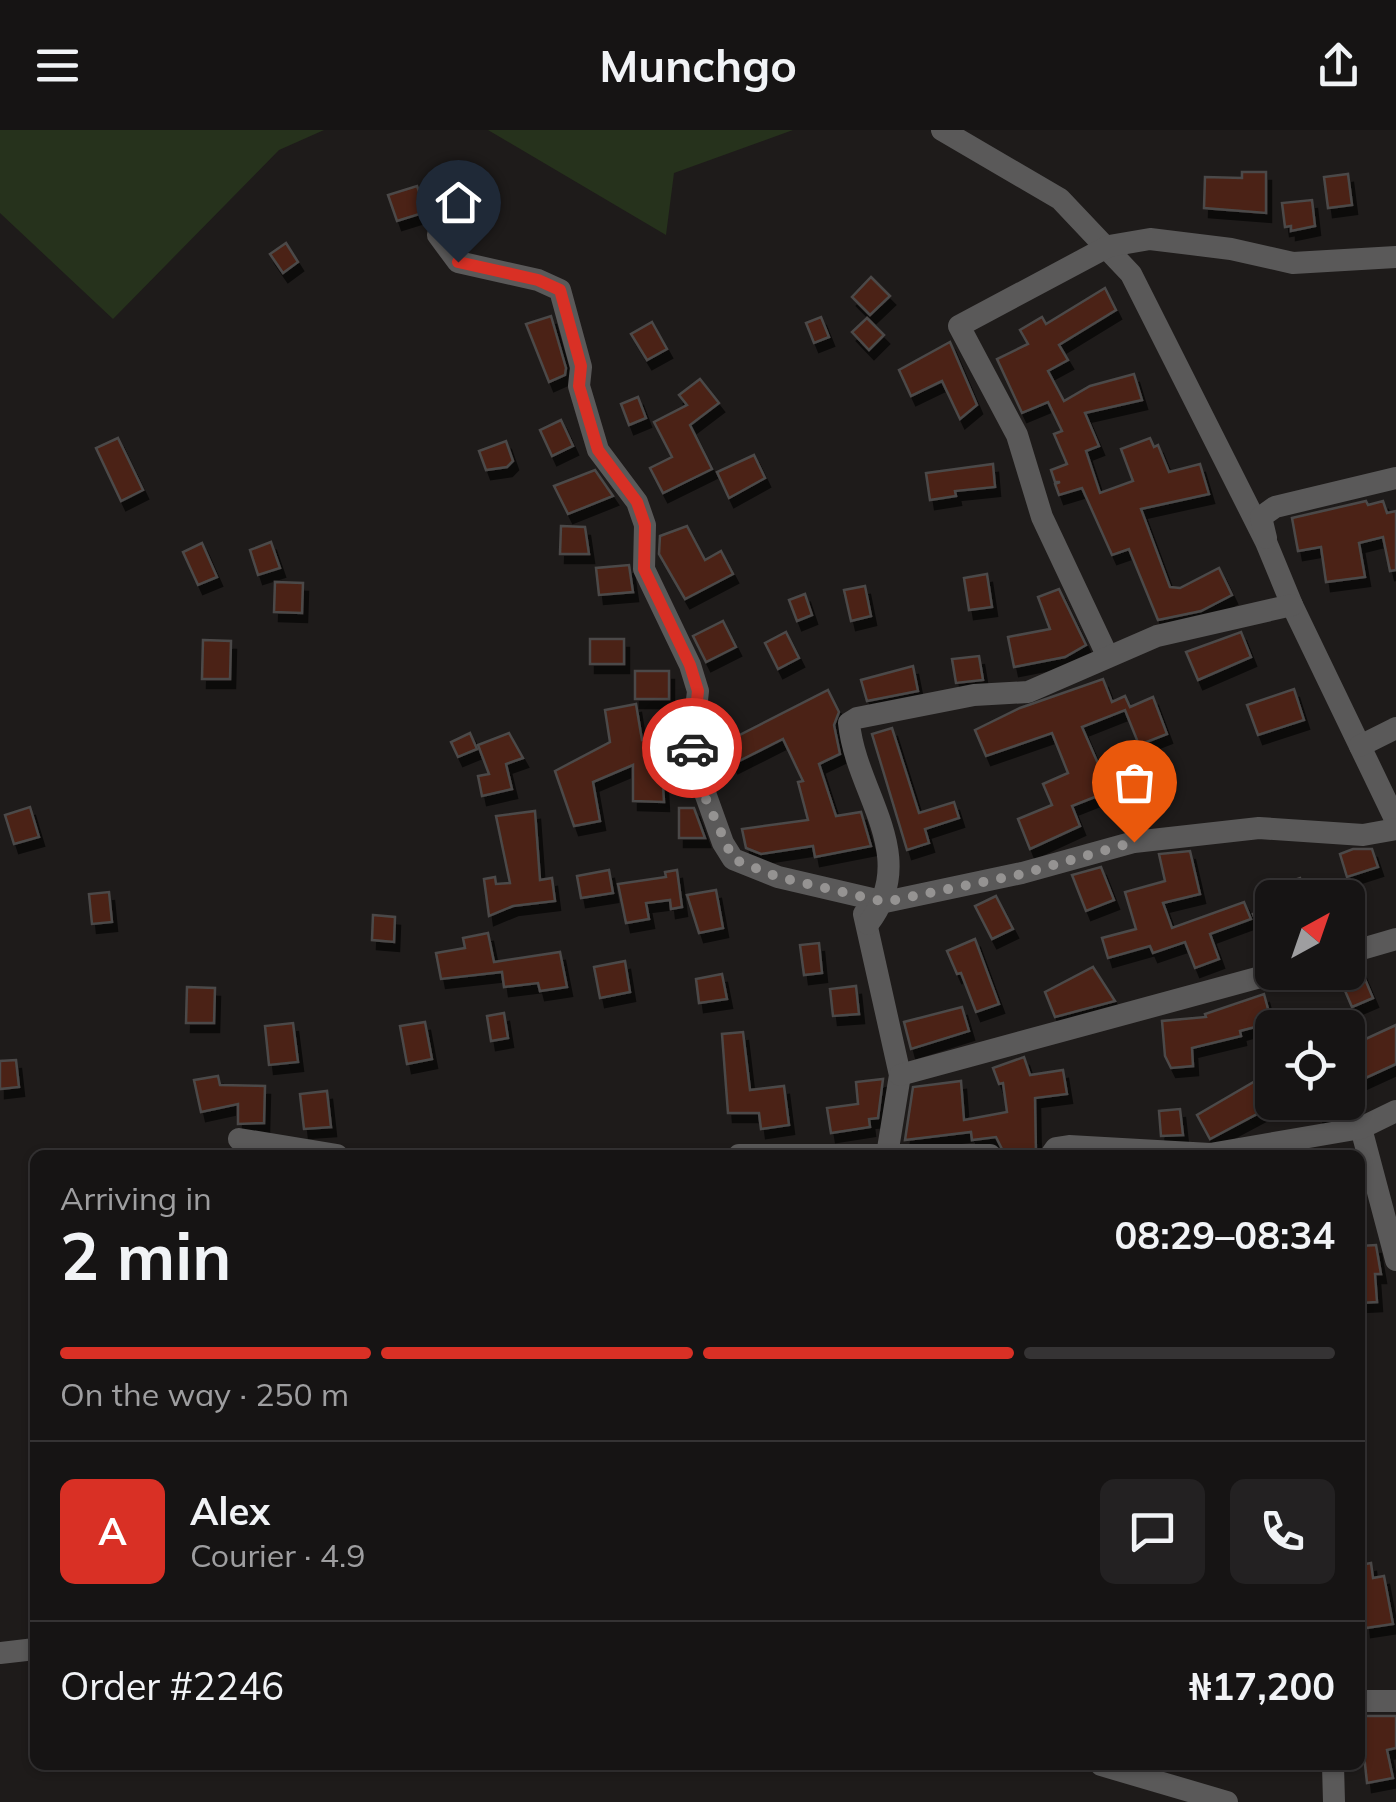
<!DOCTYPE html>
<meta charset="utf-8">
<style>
body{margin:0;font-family:Mulish,sans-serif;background:#232122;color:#f1f3f6;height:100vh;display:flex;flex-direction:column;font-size:38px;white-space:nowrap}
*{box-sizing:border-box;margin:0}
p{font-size:32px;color:#9e9ea0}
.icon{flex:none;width:55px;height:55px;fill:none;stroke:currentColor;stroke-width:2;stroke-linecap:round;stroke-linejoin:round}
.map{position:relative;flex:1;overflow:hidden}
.sheet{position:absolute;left:30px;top:1020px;width:1335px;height:620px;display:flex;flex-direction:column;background:#161414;border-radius:15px;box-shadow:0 2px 8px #0004,0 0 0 2px #353334}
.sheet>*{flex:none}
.needle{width:65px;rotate:40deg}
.buttons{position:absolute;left:1255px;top:750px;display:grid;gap:20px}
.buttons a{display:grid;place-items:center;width:110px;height:110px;border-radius:15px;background:#161414;box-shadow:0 2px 8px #0004,0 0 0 2px #353334;font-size:50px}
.pin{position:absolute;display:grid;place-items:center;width:85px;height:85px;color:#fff;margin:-102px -42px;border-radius:50% 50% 50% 0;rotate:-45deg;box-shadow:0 0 10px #0007}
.pin .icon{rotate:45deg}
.courier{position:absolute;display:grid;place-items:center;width:100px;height:100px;margin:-50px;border:8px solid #d93025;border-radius:50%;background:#fff;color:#222;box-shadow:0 2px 12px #0007}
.headline em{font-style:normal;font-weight:700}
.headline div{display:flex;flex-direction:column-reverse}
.headline{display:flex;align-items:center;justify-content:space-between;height:170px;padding:0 30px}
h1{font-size:65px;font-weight:700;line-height:75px}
.bar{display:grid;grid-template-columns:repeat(4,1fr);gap:15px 10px;align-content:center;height:120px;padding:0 30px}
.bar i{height:12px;border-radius:8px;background:#353334}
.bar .selected{background:#d93025}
.bar p{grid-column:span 4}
.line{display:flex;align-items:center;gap:25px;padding:0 30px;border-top:2px solid #353334}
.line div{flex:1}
.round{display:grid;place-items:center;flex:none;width:105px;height:105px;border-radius:15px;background:#232122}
header{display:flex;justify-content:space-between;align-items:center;height:130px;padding:0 30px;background:#161414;font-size:45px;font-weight:700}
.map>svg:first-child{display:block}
.green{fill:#26321c}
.building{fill:#4b2316;stroke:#4c4948;stroke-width:2.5;filter:url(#shadow)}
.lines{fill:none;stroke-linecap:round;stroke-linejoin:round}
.minor{stroke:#5a5959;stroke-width:22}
.done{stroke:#959392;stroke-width:10;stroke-dasharray:0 18}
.route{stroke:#d93025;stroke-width:12}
</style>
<header><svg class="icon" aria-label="menu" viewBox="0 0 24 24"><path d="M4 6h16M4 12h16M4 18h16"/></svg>Munchgo<svg class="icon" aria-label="share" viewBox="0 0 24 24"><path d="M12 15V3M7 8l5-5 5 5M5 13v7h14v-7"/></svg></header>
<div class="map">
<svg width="1396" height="1672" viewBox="0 0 1396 1672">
<defs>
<filter id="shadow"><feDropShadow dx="5" dy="9" stdDeviation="0" flood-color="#0009"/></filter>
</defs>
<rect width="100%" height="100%" fill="#1e1b1a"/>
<g class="green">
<polygon points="0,0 324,0 279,20 113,189 0,83"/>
<polygon points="488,0 793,0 674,43 666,105"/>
</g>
<g class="building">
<polygon points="1242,42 1266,42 1266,83 1204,78 1205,47 1242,48"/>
<polygon points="1348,44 1352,75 1328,78 1324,47"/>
<polygon points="417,56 426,82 397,91 388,65"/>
<polygon points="1312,70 1315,96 1291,101 1291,96 1285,97 1282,73"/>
<polygon points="286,113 298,132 283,143 270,124"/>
<polygon points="871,147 890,166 870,185 852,167"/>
<polygon points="1105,158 1116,180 1059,215 1068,230 1048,241 1064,271 1090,256 1134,244 1142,270 1085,283 1099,316 1086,321 1100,363 1133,351 1121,319 1150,308 1154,317 1158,315 1169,342 1200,334 1209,364 1141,379 1170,457 1180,458 1219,438 1232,465 1201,481 1158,490 1129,419 1112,425 1082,358 1059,365 1055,354 1060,352 1055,352 1051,340 1067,334 1054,304 1062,301 1048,272 1022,283 997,229 1028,214 1020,200 1042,187 1046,194"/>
<polygon points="551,186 566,238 565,245 549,252 526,194"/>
<polygon points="821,187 829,207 814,213 806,193"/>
<polygon points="867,188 884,205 869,220 852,202"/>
<polygon points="652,192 667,219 647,230 631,204"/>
<polygon points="950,212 977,275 960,289 942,251 911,266 899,240"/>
<polygon points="700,249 719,273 690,295 712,339 663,363 650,338 672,327 654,292 687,275 679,265"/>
<polygon points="638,267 646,288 629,295 621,274"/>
<polygon points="561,290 573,316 552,326 540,300"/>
<polygon points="118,308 143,360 121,371 96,318"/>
<polygon points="506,311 513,331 507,337 486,340 479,321"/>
<polygon points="754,325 765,348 729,368 717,342"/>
<polygon points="993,334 995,357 955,361 956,366 930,370 926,343"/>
<polygon points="595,340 613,366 568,384 554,356"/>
<polygon points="1366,371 1368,375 1383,371 1387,383 1396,381 1396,440 1390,441 1383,407 1359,413 1365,447 1326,452 1321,417 1298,421 1292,388"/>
<polygon points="561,396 585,397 589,424 560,424"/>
<polygon points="687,396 705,430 721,421 733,444 685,469 659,424 660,406"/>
<polygon points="271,412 280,438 258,445 250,420"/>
<polygon points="202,413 217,447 198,455 183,422"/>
<polygon points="629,435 633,462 599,465 596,438"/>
<polygon points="987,444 992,477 969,480 964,448"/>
<polygon points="275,452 303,453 302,483 274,482"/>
<polygon points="865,456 871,486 851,491 844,460"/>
<polygon points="1059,459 1086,515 1065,527 1014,537 1008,507 1050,499 1038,467"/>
<polygon points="805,464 812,485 797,491 789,470"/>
<polygon points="723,491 736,517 706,532 693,506"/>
<polygon points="786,502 799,528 778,539 765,513"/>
<polygon points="1241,502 1251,527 1198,550 1186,522"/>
<rect x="590" y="509" width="34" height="25"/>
<polygon points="203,510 231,511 230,549 202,549"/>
<polygon points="979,526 983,550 956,553 952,529"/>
<polygon points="913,536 918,561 867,571 861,550"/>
<rect x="635" y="541" width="34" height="28"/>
<polygon points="1103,549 1112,572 1125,566 1130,577 1153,567 1167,604 1139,615 1125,580 1082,597 1110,661 1072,676 1080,696 1030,719 1018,689 1052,675 1043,654 1068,643 1052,603 986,626 975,600 1020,578"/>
<polygon points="1294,559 1304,590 1258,605 1247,575"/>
<polygon points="828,560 839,582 834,595 840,624 819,634 836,686 861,682 871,716 815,727 813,716 761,724 746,718 742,699 808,690 798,652 803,651 783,609 733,634 722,614"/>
<polygon points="636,574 642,610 660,606 664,672 633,671 633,635 593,652 600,691 574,696 555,641 610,612 605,580"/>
<polygon points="892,598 919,683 954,672 959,688 925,699 929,713 907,720 872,604"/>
<polygon points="470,603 477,619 458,627 451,612"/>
<polygon points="509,603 523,628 506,634 512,659 482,666 478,646 489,644 478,615"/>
<polygon points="30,677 39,707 14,714 5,685"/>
<polygon points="679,678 694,678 705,708 679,708"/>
<polygon points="535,681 540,750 552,748 555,771 513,776 489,786 484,749 495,747 496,754 510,753 496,686"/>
<polygon points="1353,719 1372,719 1378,737 1347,747 1340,724"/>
<polygon points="1190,721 1200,764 1163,773 1172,798 1244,772 1251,789 1210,804 1219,829 1195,838 1185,812 1153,823 1150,816 1108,828 1102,808 1136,799 1125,762 1165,751 1159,724"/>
<polygon points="1101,737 1114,770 1086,781 1072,745"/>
<polygon points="609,740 613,763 581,768 577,746"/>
<polygon points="677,740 682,777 671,779 670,770 646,773 649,789 626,793 618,754 666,747 665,742"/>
<polygon points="1300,748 1307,768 1285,768 1280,755"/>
<polygon points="716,760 723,798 699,803 687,765"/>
<polygon points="109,762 112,792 92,794 89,764"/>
<polygon points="996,766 1013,799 992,809 975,776"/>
<polygon points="1272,776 1272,828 1270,829 1253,784"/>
<polygon points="373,785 395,787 394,812 372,810"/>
<polygon points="488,803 494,832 560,822 567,857 540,861 538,853 504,857 502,842 441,849 436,823 465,818 463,808"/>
<polygon points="975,809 999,874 976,882 961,843 957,844 947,821"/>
<polygon points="819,813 822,843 804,845 800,815"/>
<polygon points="625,831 630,862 600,868 594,837"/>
<polygon points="1359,835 1373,868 1352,877 1337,842"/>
<polygon points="1093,837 1115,871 1055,887 1045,862"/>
<polygon points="722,844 727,869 699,873 696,849"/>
<polygon points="856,856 859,884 833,886 830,859"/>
<polygon points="187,857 215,858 214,893 186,893"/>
<polygon points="1264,864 1271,890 1302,882 1306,898 1259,896 1240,901 1241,906 1192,918 1193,936 1171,938 1165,926 1162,891 1206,887 1205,884"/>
<polygon points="962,877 969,901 911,919 904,892"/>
<polygon points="504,883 508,908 491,911 487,886"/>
<polygon points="425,892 432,929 407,934 400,896"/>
<polygon points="293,893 298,932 269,935 265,896"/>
<polygon points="1396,895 1396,934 1348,956 1348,917"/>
<polygon points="743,902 750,960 784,956 789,995 761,999 759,983 728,983 722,904"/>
<polygon points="1024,927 1030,945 1063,940 1067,964 1035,968 1036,1025 1005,1025 996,1007 972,1010 971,1002 905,1010 913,957 961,951 964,990 1007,982 1003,953 999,954 993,938"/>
<polygon points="16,930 19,957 0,959 0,931"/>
<polygon points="218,946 220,955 265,956 264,993 238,994 238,974 201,982 194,950"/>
<polygon points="883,949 878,988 869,989 870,997 831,1003 827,978 858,974 856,952"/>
<polygon points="1257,950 1260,956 1272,950 1272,976 1210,1009 1197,985"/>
<polygon points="327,961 331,997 304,999 300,964"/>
<polygon points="1314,972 1341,972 1346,985 1321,990"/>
<polygon points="1180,979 1183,1005 1161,1006 1159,981"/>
<polygon points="1376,1115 1381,1144 1375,1144 1377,1172 1360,1173 1360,1116"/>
<polygon points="1371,1433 1373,1448 1384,1446 1393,1494 1366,1498 1360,1435"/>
<polygon points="1360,1586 1396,1586 1396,1618 1387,1620 1393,1648 1367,1653"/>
</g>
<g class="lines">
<g class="minor">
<polyline points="942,0 1060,69 1131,144 1266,412 1292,475 1396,691"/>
<polyline points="438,105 458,132 538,150 560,160 581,237 579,256 598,320 637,372 645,395 644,439 690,535 698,561 691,624 723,713 733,729 778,747 885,772 1022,743 1134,712 1259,698 1363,705 1396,699"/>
<polyline points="1266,408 1261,387 1275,377 1396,348"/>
<polyline points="1107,525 1042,387 1017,305 959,196 1109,116 1150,109 1231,119 1293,133 1396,127"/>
<polyline points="1360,616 1396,598"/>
<polyline points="864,784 900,945 887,1025"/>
<path d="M868 794C921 725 856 664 849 593L857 588 974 565 1028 562 1157 506 1292 475"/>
<polyline points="1348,823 1396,809"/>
<polyline points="900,945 1279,842"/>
<polyline points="1361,998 1396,1130"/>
<polyline points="239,1009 337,1025"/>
<polyline points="739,1025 990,1025"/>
<polyline points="1051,1025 1056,1018 1069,1016 1210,1024 1361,998 1396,981"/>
<polyline points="0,1523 35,1519"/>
<polyline points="1360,1571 1396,1571"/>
<polyline points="1101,1635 1227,1672"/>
<polyline points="1333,1635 1334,1672"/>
</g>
</g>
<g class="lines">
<polyline class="done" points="692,618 696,647 733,729 778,747 885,772 1022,744 1134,712"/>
<polyline class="route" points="458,132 538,150 560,160 581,236 579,256 598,320 637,372 645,395 644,439 690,535 698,561 692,618"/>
</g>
</svg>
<div class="buttons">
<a><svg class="needle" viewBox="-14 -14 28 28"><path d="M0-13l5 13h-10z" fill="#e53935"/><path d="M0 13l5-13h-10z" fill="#9e9ea0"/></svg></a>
<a><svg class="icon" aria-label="locate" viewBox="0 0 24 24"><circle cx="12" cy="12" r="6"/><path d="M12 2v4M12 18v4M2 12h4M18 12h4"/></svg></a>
</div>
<div class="pin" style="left:1134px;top:712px;background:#ea580c"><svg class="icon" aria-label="bag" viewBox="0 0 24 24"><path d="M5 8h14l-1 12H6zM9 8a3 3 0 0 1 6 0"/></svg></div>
<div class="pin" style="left:458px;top:132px;background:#1f2937"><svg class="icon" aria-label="home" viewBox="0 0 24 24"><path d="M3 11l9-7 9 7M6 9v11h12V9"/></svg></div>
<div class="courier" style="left:692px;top:618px"><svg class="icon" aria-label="car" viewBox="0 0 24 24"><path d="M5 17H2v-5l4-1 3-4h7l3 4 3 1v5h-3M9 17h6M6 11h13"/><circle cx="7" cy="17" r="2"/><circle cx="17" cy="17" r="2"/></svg></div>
<section class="sheet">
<div class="headline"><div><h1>2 min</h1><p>Arriving in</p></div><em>08:29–08:34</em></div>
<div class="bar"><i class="selected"></i><i class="selected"></i><i class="selected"></i><i></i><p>On the way · 250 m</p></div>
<div class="line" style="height:180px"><b class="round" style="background:#d93025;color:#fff">A</b><div><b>Alex</b><p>Courier · 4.9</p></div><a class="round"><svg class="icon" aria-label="chat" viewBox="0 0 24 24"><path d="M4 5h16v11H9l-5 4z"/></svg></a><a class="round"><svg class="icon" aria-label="phone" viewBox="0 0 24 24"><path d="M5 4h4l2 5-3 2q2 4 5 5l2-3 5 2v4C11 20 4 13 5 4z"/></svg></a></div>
<div class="line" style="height:130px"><div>Order #2246</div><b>₦17,200</b></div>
</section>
</div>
